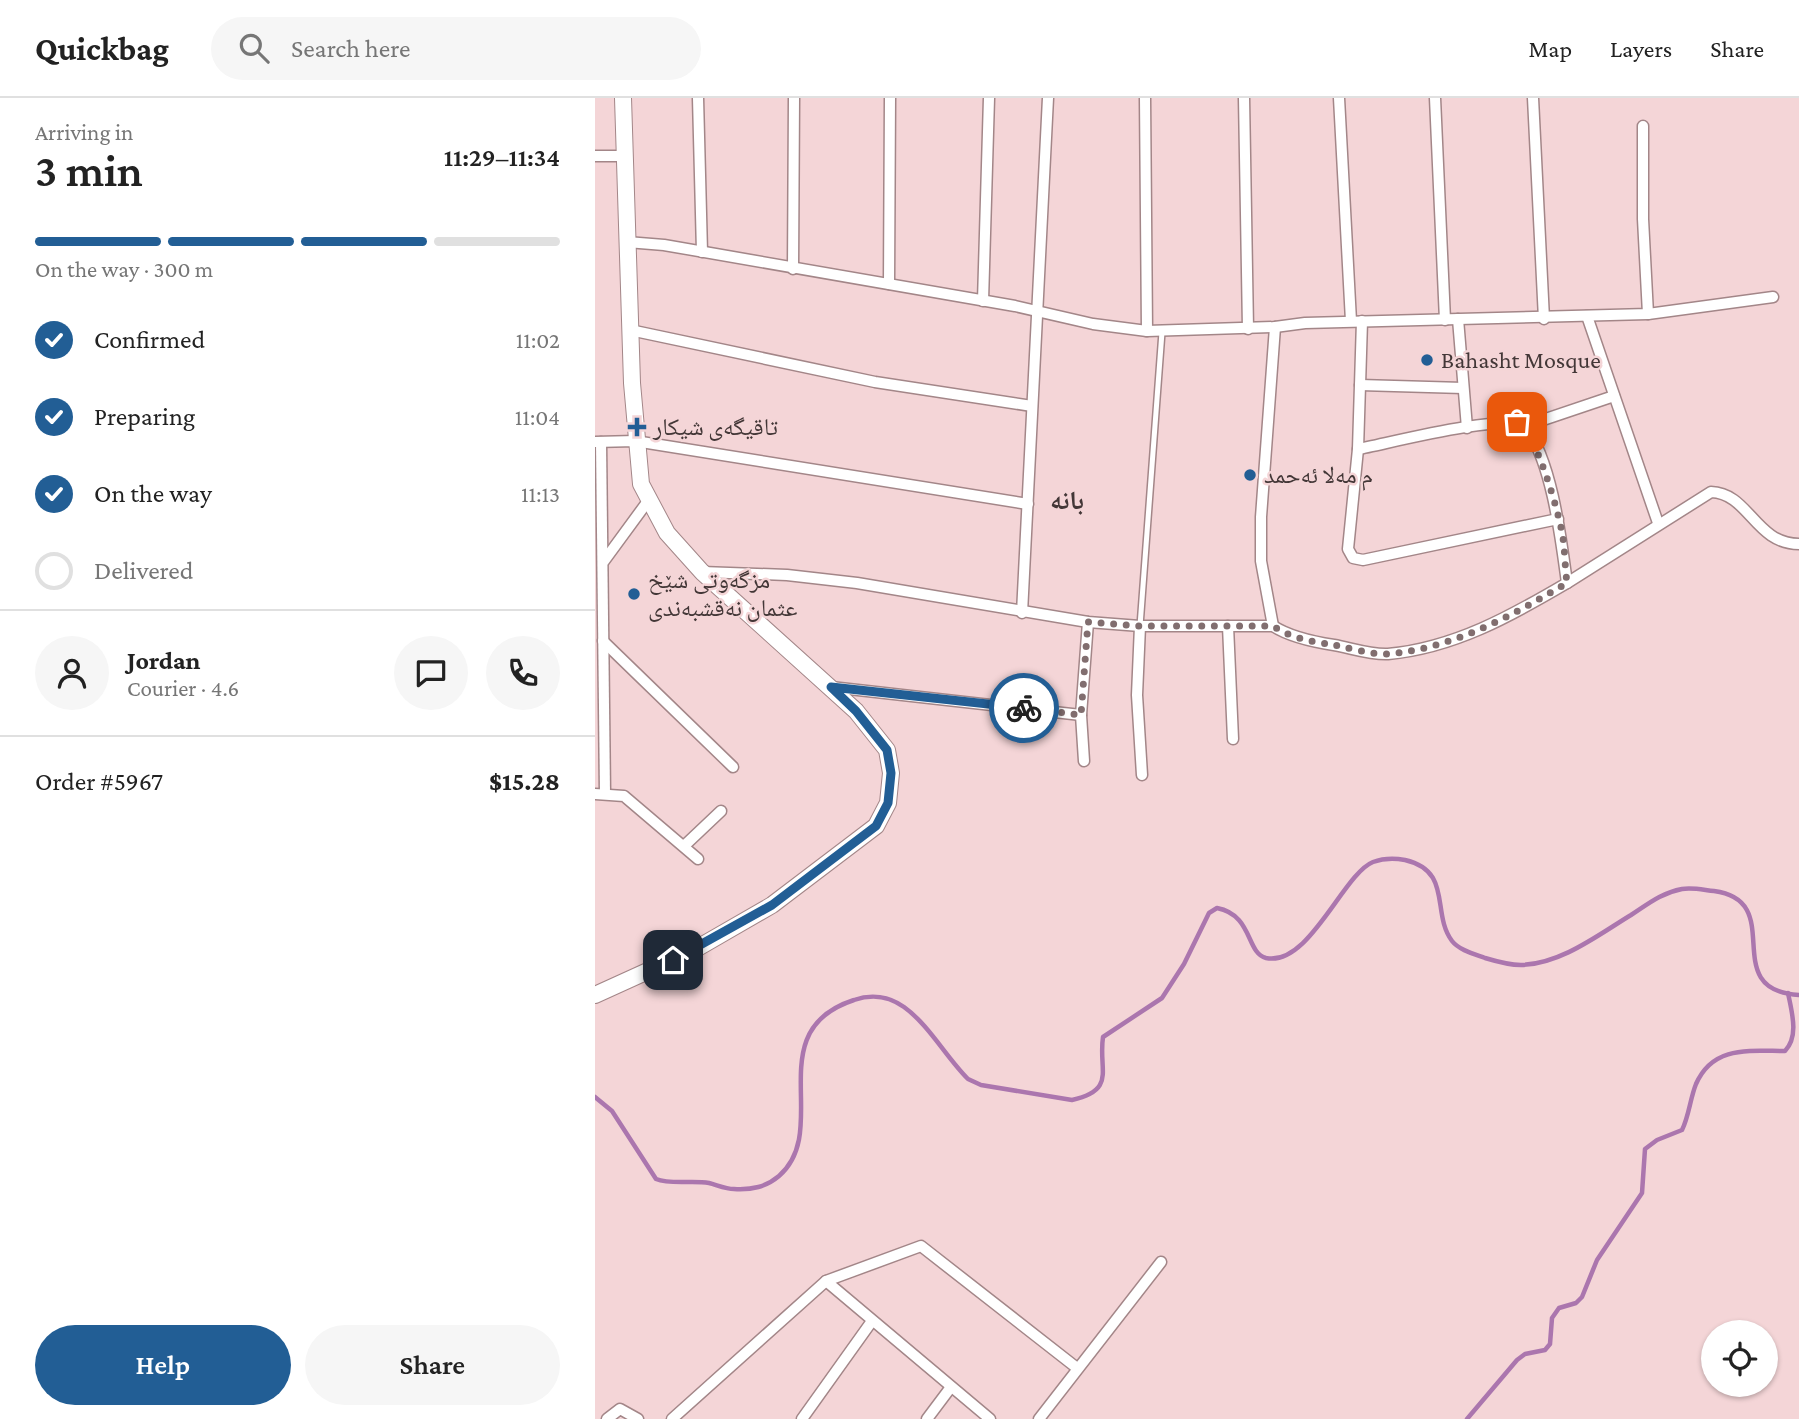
<!DOCTYPE html>
<meta charset="utf-8">
<style>
body{margin:0;font-family:"Crimson Pro","Noto Naskh Arabic",serif;background:#f6f6f6;color:#222;height:100vh;display:flex;flex-direction:column;font-size:26px;white-space:nowrap}
*{box-sizing:border-box;margin:0}
p{font-size:23px;color:#767676}
.icon{flex:none;width:38px;height:38px;fill:none;stroke:currentColor;stroke-width:2;stroke-linecap:round;stroke-linejoin:round}
.map{position:relative;flex:1;overflow:hidden}
.panel{display:flex;flex-direction:column;background:#fff;width:595px}
.panel>*{flex:none}
.fabs{position:absolute;left:1106px;top:1222px;display:grid;gap:14px}
.fabs a{display:grid;place-items:center;width:77px;height:77px;border-radius:50%;background:#fff;box-shadow:0 2px 5px #0004;font-size:35px}
.pin{position:absolute;display:grid;place-items:center;width:60px;height:60px;color:#fff;margin:-30px;border-radius:14px;box-shadow:0 4px 10px #0006}
.courier{position:absolute;display:grid;place-items:center;width:70px;height:70px;margin:-35px;border:5px solid #225e95;border-radius:50%;background:#fff;color:#222;box-shadow:0 2px 9px #0007}
.head em{font-style:normal;font-weight:600}
.head div{display:flex;flex-direction:column-reverse}
.head{display:flex;align-items:center;justify-content:space-between;height:119px;padding:0 35px}
h1{font-size:46px;font-weight:600;line-height:52px}
.bar{display:grid;grid-template-columns:repeat(4,1fr);gap:10px 7px;align-content:center;height:84px;padding:0 35px}
.bar i{height:9px;border-radius:5px;background:#e0e0e0}
.bar .current{background:#225e95}
.bar p{grid-column:span 4}
.line{display:flex;align-items:center;gap:18px;padding:0 35px;border-top:2px solid #e0e0e0}
.line div{flex:1}
.round{display:grid;place-items:center;flex:none;width:74px;height:74px;border-radius:37px;background:#f6f6f6}
ol{padding:0 35px;list-style:none}
li{display:flex;align-items:center;gap:21px;height:77px}
li p{margin-inline-start:auto}
li .icon{padding:7px;border-radius:50%;background:#225e95;color:#fff;stroke-width:4}
li:last-child{color:#767676}
li i{width:38px;height:38px;border:4px solid #e0e0e0;border-radius:50%}
.action{display:flex;gap:14px;margin-top:auto;padding:14px 35px}
.action a{flex:1;height:80px;border-radius:42px;background:#225e95;color:#fff;font-size:28px;font-weight:600;line-height:80px;text-align:center}
.action a+a{background:#f6f6f6;color:#222}
header{display:flex;align-items:center;gap:42px;box-sizing:border-box;height:98px;padding:0 35px;background:#fff;border-bottom:2px solid #e0e0e0}
header strong{font-size:33px}
nav{display:flex;gap:38px;margin-inline-start:auto;font-size:24px}
.search{width:490px;height:63px;background:#f6f6f6;display:flex;align-items:center;gap:18px;box-sizing:border-box;padding:0 24px;border-radius:38px;color:#767676;font-size:26px}
main{display:flex;flex:1;min-height:0}
.map>svg:first-child{display:block}
.lines{fill:none;stroke-linecap:round;stroke-linejoin:round}
.stream{stroke:#ab76ae;stroke-width:4.5}
.lane-casing{stroke:#a38688;stroke-width:8}
.street-casing{stroke:#a38688;stroke-width:13}
.secondary-casing{stroke:#a38688;stroke-width:18}
.lane{stroke:#fff;stroke-width:5}
.street{stroke:#fff;stroke-width:10}
.secondary{stroke:#fff;stroke-width:16}
.done{stroke:#816e6f;stroke-width:7;stroke-dasharray:0 12.6}
.route{stroke:#225e95;stroke-width:9}
.poi-dot{fill:#225e95;stroke:#f4d5d7;stroke-width:2.5}
.labels{text-anchor:middle;stroke-width:5;stroke-linejoin:round;paint-order:stroke}
.poi-label{font-size:24px;fill:#433737;stroke:#f4d5d7;text-anchor:start}
.neighbourhood-label{font-size:26px;font-weight:bold;fill:#433737;stroke:#f4d5d7}
</style>
<header>
<strong>Quickbag</strong>
<div class="search"><svg class="icon" aria-label="search" viewBox="0 0 24 24"><circle cx="10" cy="10" r="6"/><path d="M15 15l6 6"/></svg>Search here</div>
<nav><a>Map</a><a>Layers</a><a>Share</a></nav>
</header>
<main>
<section class="panel">
<div class="head"><div><h1>3 min</h1><p>Arriving in</p></div><em>11:29–11:34</em></div>
<div class="bar"><i class="current"></i><i class="current"></i><i class="current"></i><i></i><p>On the way · 300 m</p></div>
<ol>
<li><svg class="icon" aria-label="check" viewBox="0 0 24 24"><path d="M5 12l5 5 9-10"/></svg>Confirmed<p>11:02</p></li>
<li><svg class="icon" aria-label="check" viewBox="0 0 24 24"><path d="M5 12l5 5 9-10"/></svg>Preparing<p>11:04</p></li>
<li><svg class="icon" aria-label="check" viewBox="0 0 24 24"><path d="M5 12l5 5 9-10"/></svg>On the way<p>11:13</p></li>
<li><i></i>Delivered</li>
</ol>
<div class="line" style="height:126px"><a class="round"><svg class="icon" aria-label="person" viewBox="0 0 24 24"><circle cx="12" cy="8" r="4"/><path d="M4 21q1-7 8-7t8 7"/></svg></a><div><b>Jordan</b><p>Courier · 4.6</p></div><a class="round"><svg class="icon" aria-label="chat" viewBox="0 0 24 24"><path d="M4 5h16v11H9l-5 4z"/></svg></a><a class="round"><svg class="icon" aria-label="phone" viewBox="0 0 24 24"><path d="M5 4h4l2 5-3 2q2 4 5 5l2-3 5 2v4C11 20 4 13 5 4z"/></svg></a></div>
<div class="line" style="height:91px"><div>Order #5967</div><b>$15.28</b></div>
<div class="action"><a>Help</a><a>Share</a></div>
</section>
<div class="map">
<svg width="1204" height="1321" viewBox="0 0 1204 1321">
<rect width="100%" height="100%" fill="#f4d5d7"/>
<g class="lines">
<g class="stream">
<path d="M0 999 17 1013 61 1081C76 1087 97 1082 114 1085 122 1087 131 1091 139 1091 157 1092 171 1089 184 1078 238 1031 163 933 259 902 276 896 294 898 309 909 334 927 351 959 373 981L386 987 477 1002C522 992 503 972 508 939L567 900 589 866 614 815 622 810C658 817 651 855 671 860 714 869 748 776 778 764 789 760 799 760 810 762 858 773 836 815 857 843 864 852 879 856 890 860 900 863 915 867 926 867 966 866 1003 837 1036 817 1053 806 1066 795 1087 791 1097 789 1109 792 1119 793 1194 803 1121 892 1204 897"/>
<path d="M872 1321 922 1262 930 1256 950 1252 955 1246 957 1220 964 1210 981 1205 987 1199 1002 1162 1047 1095 1050 1051 1062 1042 1087 1032C1094 1018 1095 1001 1101 986 1118 947 1155 953 1190 953 1204 938 1197 915 1193 895"/>
</g>
<g class="lane-casing">
<polyline id="lane" points="545,528 567,234"/>
</g>
<g class="street-casing">
<g id="street">
<polyline points="103,0 107,154"/>
<polyline points="550,0 552,233"/>
<polyline points="649,0 653,231"/>
<polyline points="744,0 756,223"/>
<polyline points="840,0 850,222"/>
<polyline points="938,0 949,221"/>
<polyline points="1048,28 1048,121 1053,216"/>
<polyline points="0,58 30,58"/>
<polyline points="32,144 69,147 420,208 498,226 552,233 680,229 710,225 1053,216 1178,199"/>
<polyline points="198,171 199,0"/>
<polyline points="294,186 295,0"/>
<polyline points="388,203 394,0"/>
<polyline points="992,218 1063,425"/>
<polyline points="863,221 872,330"/>
<polyline points="767,223 763,351 753,451 758,460 768,462 963,421"/>
<polyline points="35,232 280,284 437,308"/>
<polyline points="765,287 868,290"/>
<polyline points="930,328 1019,298"/>
<polyline points="0,344 40,343 433,406"/>
<polyline points="6,344 10,696"/>
<path d="M763 351C795 345 905 316 930 328 957 363 966 441 972 485L1116 394C1154 395 1160 446 1204 446"/>
<polyline points="9,463 53,403"/>
<path d="M107 474 192 477 262 485 493 524 545 528H678C695 539 719 544 739 547 756 550 776 557 793 556 859 550 916 518 972 485"/>
<polyline points="427,515 453,0"/>
<polyline points="545,528 542,597 547,677"/>
<polyline points="633,528 638,641"/>
<polyline points="678,528 666,463 666,419 680,229"/>
<polyline points="8,543 138,669"/>
<polyline points="236,589 486,617"/>
<polyline points="489,663 486,617 493,524"/>
<polyline points="0,696 29,698 103,761"/>
<polyline points="89,748 126,713"/>
<polyline points="231,1183 395,1321"/>
<polyline points="12,1321 25,1311 43,1321"/>
<polyline points="77,1321 231,1183 326,1148 482,1270"/>
<polyline points="207,1321 277,1223"/>
<polyline points="332,1321 356,1289"/>
<polyline points="444,1321 566,1164"/>
</g>
</g>
<g class="secondary-casing">
<polyline id="secondary" points="0,897 99,852 177,807 281,728 293,705 296,675 292,652 261,613 107,474 72,435 46,386 37,285 28,0"/>
</g>
<use href="#lane" class="lane"/>
<use href="#street" class="street"/>
<use href="#secondary" class="secondary"/>
</g>
<g class="lines">
<path class="done" d="M429 610 486 617 493 524 545 528H678C695 540 719 544 739 547 756 550 776 557 793 556 859 550 916 518 972 485 970 470 970 455 968 440 965 418 941 333 922 324"/>
<polyline class="route" points="78,862 177,807 281,728 293,705 296,675 292,652 261,613 236,589 429,610"/>
</g>
<g class="poi-dot">
<circle cx="832" cy="262" r="7"/>
<path d="M38.5 318.5h7v7h7v7h-7v7h-7v-7h-7v-7h7z"/>
<circle cx="655" cy="377" r="7"/>
<circle cx="39" cy="496" r="7"/>
</g>
<g class="labels">
<g class="poi-label">
<text x="846" y="270">Bahasht Mosque</text>
<text x="58" y="337">تاقیگەی شیکار</text>
<text x="669" y="385">م مەلا ئەحمد</text>
<text x="53" y="490">مزگەوتی شێخ<tspan x="53" dy="28">عثمان نەقشبەندی</tspan></text>
</g>
<g class="neighbourhood-label">
<text x="472" y="411">بانە</text>
</g>
</g>
</svg>
<div class="fabs">
<a><svg class="icon" aria-label="locate" viewBox="0 0 24 24"><circle cx="12" cy="12" r="6"/><path d="M12 2v4M12 18v4M2 12h4M18 12h4"/></svg></a>
</div>
<div class="pin" style="left:922px;top:324px;background:#ea580c"><svg class="icon" aria-label="bag" viewBox="0 0 24 24"><path d="M5 8h14l-1 12H6zM9 8a3 3 0 0 1 6 0"/></svg></div>
<div class="pin" style="left:78px;top:862px;background:#1f2937"><svg class="icon" aria-label="home" viewBox="0 0 24 24"><path d="M3 11l9-7 9 7M6 9v11h12V9"/></svg></div>
<div class="courier" style="left:429px;top:610px"><svg class="icon" aria-label="bike" viewBox="0 0 24 24"><circle cx="6" cy="16" r="4"/><circle cx="18" cy="16" r="4"/><path d="M6 16l4-8h5l3 8M10 8l3 8H6M13 5h3"/></svg></div>
</div>
</main>
